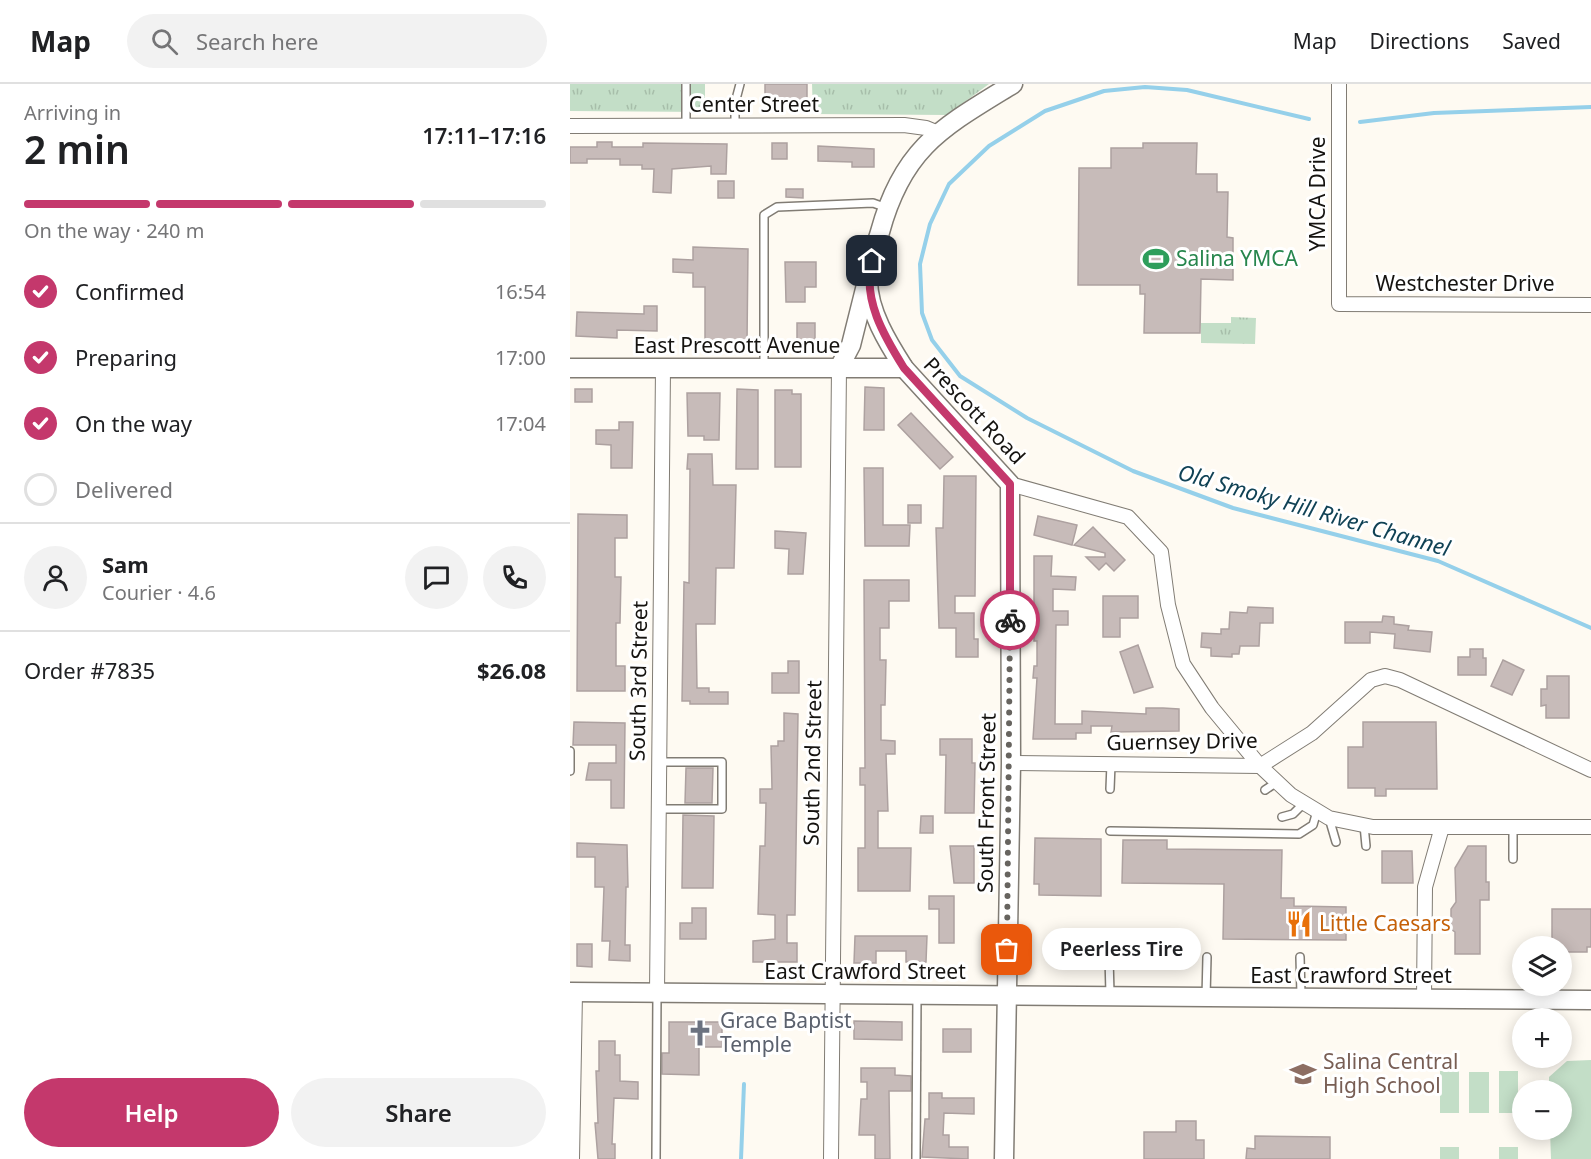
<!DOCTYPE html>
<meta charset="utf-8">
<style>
body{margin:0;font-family:"Noto Sans",sans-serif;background:#f2f2f2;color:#202124;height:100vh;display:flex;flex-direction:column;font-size:22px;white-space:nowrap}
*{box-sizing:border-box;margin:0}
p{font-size:20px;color:#757577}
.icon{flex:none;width:33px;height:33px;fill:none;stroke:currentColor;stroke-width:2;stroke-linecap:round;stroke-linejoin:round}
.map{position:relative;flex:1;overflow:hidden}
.sheet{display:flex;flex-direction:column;background:#fff;width:570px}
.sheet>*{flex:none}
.fabs{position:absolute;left:942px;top:852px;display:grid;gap:12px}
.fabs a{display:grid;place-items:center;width:60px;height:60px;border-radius:50%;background:#fff;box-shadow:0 3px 15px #0003;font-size:30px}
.pin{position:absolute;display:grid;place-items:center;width:51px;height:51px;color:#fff;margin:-26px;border-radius:12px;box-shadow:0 3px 9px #0006}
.courier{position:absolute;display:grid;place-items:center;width:60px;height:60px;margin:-30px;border:4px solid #c4386c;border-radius:50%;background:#fff;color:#222;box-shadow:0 2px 8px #0007}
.bubble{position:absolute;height:42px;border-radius:21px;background:#fff;box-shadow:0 3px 15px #0003;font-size:20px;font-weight:600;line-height:42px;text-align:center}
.headline em{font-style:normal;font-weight:600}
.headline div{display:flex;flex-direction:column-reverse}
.headline{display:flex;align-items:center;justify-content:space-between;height:102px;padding:0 24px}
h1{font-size:39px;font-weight:600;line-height:45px}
.bar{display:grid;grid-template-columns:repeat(4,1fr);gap:9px 6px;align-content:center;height:72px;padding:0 24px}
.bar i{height:8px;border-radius:4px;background:#e0e0e0}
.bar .active{background:#c4386c}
.bar p{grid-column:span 4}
.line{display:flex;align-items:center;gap:15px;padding:0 24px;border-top:2px solid #e0e0e0}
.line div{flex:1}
.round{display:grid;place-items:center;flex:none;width:63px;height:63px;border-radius:32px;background:#f2f2f2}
ol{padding:0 24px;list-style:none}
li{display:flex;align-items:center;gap:18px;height:66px}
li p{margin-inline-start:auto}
li .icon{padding:6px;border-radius:50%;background:#c4386c;color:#fff;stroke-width:4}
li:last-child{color:#757577}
li i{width:33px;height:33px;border:3px solid #e0e0e0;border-radius:50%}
.action{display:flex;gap:12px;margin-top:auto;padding:12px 24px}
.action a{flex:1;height:69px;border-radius:36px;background:#c4386c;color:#fff;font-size:24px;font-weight:600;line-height:69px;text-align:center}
.action a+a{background:#f2f2f2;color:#202124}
header{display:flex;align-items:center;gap:36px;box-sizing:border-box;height:84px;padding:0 30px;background:#fff;border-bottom:2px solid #e0e0e0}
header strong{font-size:28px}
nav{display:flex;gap:33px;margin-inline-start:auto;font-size:21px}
.search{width:420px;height:54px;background:#f2f2f2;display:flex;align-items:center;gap:15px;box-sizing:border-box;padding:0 21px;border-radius:33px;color:#757577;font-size:22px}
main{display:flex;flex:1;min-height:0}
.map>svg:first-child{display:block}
.grass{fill:url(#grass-tufts)}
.garden{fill:#c3dec7}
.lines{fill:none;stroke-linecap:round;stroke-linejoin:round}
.stream{stroke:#95d0ea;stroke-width:4}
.building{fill:#c7bbb9;stroke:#ada1a0;stroke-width:1.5}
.lane-casing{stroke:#817c74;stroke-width:10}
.street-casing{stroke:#817c74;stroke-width:16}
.secondary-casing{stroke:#817c74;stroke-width:21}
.lane{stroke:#fff;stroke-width:7}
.street{stroke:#fff;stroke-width:14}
.secondary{stroke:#fff;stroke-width:18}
.done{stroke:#67645f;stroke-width:6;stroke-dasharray:0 10.8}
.route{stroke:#c4386c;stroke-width:8}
.labels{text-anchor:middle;stroke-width:6;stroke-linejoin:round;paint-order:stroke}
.street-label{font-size:21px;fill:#151310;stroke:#fff}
.leisure-label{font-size:21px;fill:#27864d;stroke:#fff;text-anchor:start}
.food-label{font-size:21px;fill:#c56008;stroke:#fff;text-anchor:start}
.worship-label{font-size:21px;fill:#5b616d;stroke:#fff;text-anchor:start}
.education-label{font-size:21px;fill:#785e54;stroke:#fff;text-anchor:start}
.water-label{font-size:22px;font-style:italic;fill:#104255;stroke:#fff}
</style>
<header>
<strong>Map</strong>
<div class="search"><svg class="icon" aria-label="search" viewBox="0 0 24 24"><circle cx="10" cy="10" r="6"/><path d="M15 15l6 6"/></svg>Search here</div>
<nav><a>Map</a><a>Directions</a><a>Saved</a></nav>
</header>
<main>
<section class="sheet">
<div class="headline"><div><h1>2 min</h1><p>Arriving in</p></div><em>17:11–17:16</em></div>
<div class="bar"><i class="active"></i><i class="active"></i><i class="active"></i><i></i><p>On the way · 240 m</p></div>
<ol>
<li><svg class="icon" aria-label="check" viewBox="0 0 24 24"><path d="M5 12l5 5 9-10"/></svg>Confirmed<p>16:54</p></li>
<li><svg class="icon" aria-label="check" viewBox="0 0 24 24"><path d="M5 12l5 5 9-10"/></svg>Preparing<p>17:00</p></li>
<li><svg class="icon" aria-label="check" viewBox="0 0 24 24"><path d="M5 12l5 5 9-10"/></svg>On the way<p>17:04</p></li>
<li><i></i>Delivered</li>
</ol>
<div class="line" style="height:108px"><a class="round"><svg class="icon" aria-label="person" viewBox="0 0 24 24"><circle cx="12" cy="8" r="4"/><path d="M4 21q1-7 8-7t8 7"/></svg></a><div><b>Sam</b><p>Courier · 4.6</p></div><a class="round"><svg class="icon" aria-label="chat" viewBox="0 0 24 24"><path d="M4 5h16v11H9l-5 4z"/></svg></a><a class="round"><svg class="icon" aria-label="phone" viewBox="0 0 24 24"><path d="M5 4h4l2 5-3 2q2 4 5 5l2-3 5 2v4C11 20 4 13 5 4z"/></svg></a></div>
<div class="line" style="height:78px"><div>Order #7835</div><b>$26.08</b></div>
<div class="action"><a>Help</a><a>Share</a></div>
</section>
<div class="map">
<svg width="1021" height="1075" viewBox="0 0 1021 1075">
<defs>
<pattern id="grass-tufts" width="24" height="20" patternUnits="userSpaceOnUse" patternTransform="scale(1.5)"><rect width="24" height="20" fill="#c3dec7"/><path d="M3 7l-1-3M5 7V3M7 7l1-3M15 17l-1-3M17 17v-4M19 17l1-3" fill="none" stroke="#a7beaa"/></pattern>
</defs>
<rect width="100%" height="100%" fill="#fefaf2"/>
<g class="grass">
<polygon points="0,0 135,0 135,28 0,27"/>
<polygon points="242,0 419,0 377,31 243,30"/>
<polygon points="661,233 686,234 685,260 631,259 631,239 661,239"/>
</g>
<g class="garden">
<polygon points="1021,976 1021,1075 981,1075 980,1046 992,1046 992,1006 979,1006 979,993 997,977"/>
<rect x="870" y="987" width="19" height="42"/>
<rect x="929" y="987" width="19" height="42"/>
<rect x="899" y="988" width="20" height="41"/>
<rect x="870" y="1063" width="19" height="12"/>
<rect x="929" y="1063" width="19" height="12"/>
</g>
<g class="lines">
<g class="stream">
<polyline points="739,35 617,6 575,3 534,7 475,27 419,62 379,100 360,140 350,180 352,229 362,256 390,292 457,334 563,387 663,424 868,477 1021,544"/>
<polyline points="790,38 864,29 1021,23"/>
<polyline points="171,1075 174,1000"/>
</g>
</g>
<g class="building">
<rect x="195" y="0" width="42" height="18"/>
<polygon points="27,58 42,58 42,63 73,63 73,59 157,60 156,90 141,90 141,82 102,85 101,109 83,108 84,85 72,85 72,81 50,81 50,75 17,75 17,79 0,79 0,63 27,63"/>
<rect x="202" y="59" width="15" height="16"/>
<polygon points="573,59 627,59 626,90 647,90 647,108 658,108 657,153 663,154 663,196 631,195 630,249 574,249 575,210 570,210 570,201 508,201 509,84 541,84 541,64 573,64"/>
<polygon points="248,62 304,65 304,83 282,83 282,78 248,77"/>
<rect x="148" y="97" width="16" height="17"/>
<polygon points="216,105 233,105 233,114 216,113"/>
<polygon points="123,163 178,165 177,260 135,260 135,203 123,203 123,189 103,188 103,175 123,176"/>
<polygon points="215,178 246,178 246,203 235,203 235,218 216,218"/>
<polygon points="74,222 87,222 87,247 47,246 47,254 6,252 7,228 74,230"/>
<rect x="227" y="239" width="18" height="30"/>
<polygon points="295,303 314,304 314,346 294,346"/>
<rect x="5" y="305" width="17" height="13"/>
<polygon points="167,305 188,306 188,385 166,385"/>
<polygon points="205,306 222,306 222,310 231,310 231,383 205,383"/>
<polygon points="117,309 150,309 149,356 134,356 134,352 118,352"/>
<polygon points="341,329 383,373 370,385 328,341"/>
<polygon points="49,338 63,338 62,384 41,384 41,361 26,360 26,346 49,346"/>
<polygon points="118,370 142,370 143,401 166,401 164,484 146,484 145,540 126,540 127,604 139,604 139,608 158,608 158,620 120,620 120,617 112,617 114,498 119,499 120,385 117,385"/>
<polygon points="294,384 313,384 313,441 340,441 339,462 295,462"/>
<polygon points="374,392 406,392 405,512 385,512 385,529 404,529 404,555 408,555 408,573 386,573 386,544 369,544 366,444 373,444"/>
<rect x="338" y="421" width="13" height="18"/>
<polygon points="8,430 57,431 57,454 45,454 45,493 51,493 50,539 46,539 46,582 55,582 55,607 7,607"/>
<polygon points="468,432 507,441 502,461 464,451"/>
<polygon points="523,443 555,476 544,487 536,479 529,486 516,473 535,473 535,469 504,461"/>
<polygon points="205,447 236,449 233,490 218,490 219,465 205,464"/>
<polygon points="464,472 482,472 481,492 506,493 505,506 483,505 483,527 498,527 498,541 486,541 485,640 512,640 512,627 576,630 576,624 593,624 609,625 609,647 541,648 542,642 521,642 521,649 506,649 506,655 463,655 467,594 463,594 464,582 467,582 467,557 464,557"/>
<polygon points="294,496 339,496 339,517 319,517 319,544 310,544 310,576 316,576 315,621 311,621 311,656 325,657 325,670 316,670 318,727 308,727 308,764 341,764 340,807 288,807 288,764 295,764 295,701 290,701 290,684 295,684"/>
<polygon points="533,512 568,512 568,534 550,534 550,553 533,553"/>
<polygon points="678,523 703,524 703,539 690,539 689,562 670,562 669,570 662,570 662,573 641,572 641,564 631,563 632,549 651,550 651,545 659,545 660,528 677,529"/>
<polygon points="813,532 824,533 824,540 839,542 838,546 862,548 860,568 824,564 825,550 800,548 800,559 775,559 775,538 812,538"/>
<polygon points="568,561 583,603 564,609 550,568"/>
<polygon points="900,565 913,565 913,574 916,574 916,591 888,591 888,573 900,573"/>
<polygon points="933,576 954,586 942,611 921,602"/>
<polygon points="218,577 229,577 229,609 202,609 202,589 218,589"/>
<polygon points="977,592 999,592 999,634 976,634 976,621 971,622 971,605 977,605"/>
<polygon points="214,629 228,630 225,831 217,831 217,859 227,859 227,878 183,878 183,857 205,855 205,831 188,830 190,762 195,762 196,719 190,719 190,705 202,705 201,662 208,662 208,657 214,657"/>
<polygon points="4,638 55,639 54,724 41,724 41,696 16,696 19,679 46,679 46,661 3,661"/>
<polygon points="793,638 866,638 867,705 816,705 816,712 805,712 805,704 778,704 778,663 793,663"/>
<polygon points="370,655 402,655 402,679 405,679 404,729 375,729 376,671 370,671"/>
<polygon points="116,684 143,684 142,719 115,719"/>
<polygon points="113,731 144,732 143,804 112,804"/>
<polygon points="351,732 363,732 363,749 350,749"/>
<polygon points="465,754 531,755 531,812 469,811 469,800 464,800"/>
<polygon points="553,756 597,756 597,765 712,766 711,814 724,814 724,822 776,823 776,856 653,855 654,800 552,799"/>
<polygon points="7,759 57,761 58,803 56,803 55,861 60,861 60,877 39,876 40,857 32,857 34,803 25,803 25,773 7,773"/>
<polygon points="380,762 404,762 404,799 384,799"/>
<polygon points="898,762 916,762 916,798 919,798 919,816 910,816 910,870 885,870 885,848 881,845 881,825 886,818 885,784"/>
<polygon points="812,767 842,767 843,799 812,799"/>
<polygon points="359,812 384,812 384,859 369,859 369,825 359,825"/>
<polygon points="122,824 136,824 136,855 110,855 110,839 122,839"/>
<polygon points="982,825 1021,825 1021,863 1017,863 1017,868 992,868 992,862 982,862"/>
<polygon points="285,852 357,852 356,878 336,878 336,867 306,867 306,879 284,879"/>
<polygon points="7,860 22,860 22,883 7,882"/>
<polygon points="284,937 332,938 332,956 284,955"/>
<polygon points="99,938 152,938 152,963 129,963 129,991 92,990 92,969 99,969"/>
<rect x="373" y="945" width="28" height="23"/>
<polygon points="29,957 45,957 45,971 50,971 50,997 68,998 68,1015 44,1014 42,1060 45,1060 45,1075 28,1075 25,1039 28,1039 26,987 29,987"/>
<polygon points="291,984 325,984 325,991 341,992 341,1007 319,1007 320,1075 305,1075 305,1051 289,1051 291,1015 297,1015 297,998 291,998"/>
<polygon points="359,1009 372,1009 372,1014 404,1014 404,1030 374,1029 373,1051 379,1051 379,1063 398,1063 398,1075 352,1073 355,1035 359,1035"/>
<polygon points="606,1037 626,1037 626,1056 634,1056 634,1075 574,1075 574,1048 606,1048"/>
<polygon points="685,1052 760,1053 760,1075 676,1075 677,1064 685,1065"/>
</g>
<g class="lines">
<g class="lane-casing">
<g id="lane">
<polyline points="116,0 116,42"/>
<polyline points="165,42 165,19 170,0"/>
<polyline points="194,282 194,131 207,123 303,119 317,124"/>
<polyline points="0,667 0,687"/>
<polyline points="540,705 541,680"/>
<polyline points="695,706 707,698"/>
<polyline points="89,725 152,725 152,678 89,678"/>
<polyline points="712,733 723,730 734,719"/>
<polyline points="759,734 766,758"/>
<polyline points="794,741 796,762"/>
<polyline points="943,743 943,775"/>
<polyline points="540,747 729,750 743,741 747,727"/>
<polyline points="539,873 540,910"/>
<polyline points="730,873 731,911"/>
<polyline points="636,913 637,873"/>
<polyline points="86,1075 87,910"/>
<polyline points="346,1075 347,911"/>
</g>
</g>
<g class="street-casing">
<g id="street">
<polyline points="769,0 769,220 1021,221"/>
<polyline points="0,42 334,41 356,44 368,49"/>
<polyline points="440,400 558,433 591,468 598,521 613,580 642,624 690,682 721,711 759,734 803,743 1021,743"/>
<polyline points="441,679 690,682 742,649 801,596 815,592 830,596 1021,686"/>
<polyline points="87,909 93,284"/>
<polyline points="854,915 855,803 872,743"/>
<polyline points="2,1075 5,909"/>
<polyline points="261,1075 269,284"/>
</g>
</g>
<g class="secondary-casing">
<g id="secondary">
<polyline points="0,284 334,284"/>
<polyline points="269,284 281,261 296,201"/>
<polyline points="0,908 1021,916"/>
<path d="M434 1075 441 679 440 400 334 284C318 259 298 227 298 196 297 181 306 162 310 148 333 63 373 43 443 0"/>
</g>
</g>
<use href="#lane" class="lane"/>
<use href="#street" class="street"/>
<use href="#secondary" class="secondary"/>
</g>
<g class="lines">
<polyline class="done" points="437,866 440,536"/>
<path class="route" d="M302 177C292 215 314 252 334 284L440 400V536"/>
</g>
<defs>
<g id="stadium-bare" transform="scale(2.07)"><path d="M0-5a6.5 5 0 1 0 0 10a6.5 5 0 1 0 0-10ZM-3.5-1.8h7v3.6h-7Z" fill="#2e9e5b" stroke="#fff" stroke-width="2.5" paint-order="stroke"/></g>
<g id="restaurant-bare" transform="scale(2.07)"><path d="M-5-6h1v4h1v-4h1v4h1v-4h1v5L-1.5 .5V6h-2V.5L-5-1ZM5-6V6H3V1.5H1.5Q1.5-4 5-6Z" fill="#e8710a" stroke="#fff" stroke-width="2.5" paint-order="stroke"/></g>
<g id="church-bare" transform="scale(2.07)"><path d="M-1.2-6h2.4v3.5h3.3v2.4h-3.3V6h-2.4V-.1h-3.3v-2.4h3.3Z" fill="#6b7280" stroke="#fff" stroke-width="2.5" paint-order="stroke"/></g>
<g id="school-bare" transform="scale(2.07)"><path d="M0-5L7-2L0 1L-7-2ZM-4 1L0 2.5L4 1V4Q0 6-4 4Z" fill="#8d6e63" stroke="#fff" stroke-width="2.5" paint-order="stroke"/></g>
</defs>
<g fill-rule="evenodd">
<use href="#stadium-bare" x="586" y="175"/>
<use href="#restaurant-bare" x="729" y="840"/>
<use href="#church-bare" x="130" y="949"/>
<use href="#school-bare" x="733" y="990"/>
</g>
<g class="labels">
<g class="street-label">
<text x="184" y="28">Center Street</text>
<text transform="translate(748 110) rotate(-90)" y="7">YMCA Drive</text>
<text x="895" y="207">Westchester Drive</text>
<text x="167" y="269">East Prescott Avenue</text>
<text transform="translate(404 327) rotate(47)" y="7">Prescott Road</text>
<text transform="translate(69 597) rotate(-89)" y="7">South 3rd Street</text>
<text transform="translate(612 658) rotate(-1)" y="7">Guernsey Drive</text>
<text transform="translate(243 679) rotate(-89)" y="7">South 2nd Street</text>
<text transform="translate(417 719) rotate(-89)" y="7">South Front Street</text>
<text x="295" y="895">East Crawford Street</text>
<text x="781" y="899">East Crawford Street</text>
</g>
<g class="leisure-label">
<text x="606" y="182">Salina YMCA</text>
</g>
<g class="food-label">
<text x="749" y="847">Little Caesars</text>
</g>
<g class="worship-label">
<text x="150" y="944">Grace Baptist<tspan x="150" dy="24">Temple</tspan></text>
</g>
<g class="education-label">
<text x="753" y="985">Salina Central<tspan x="753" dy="24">High School</tspan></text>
</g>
<g class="water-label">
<text transform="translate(744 426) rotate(16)" y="8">Old Smoky Hill River Channel</text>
</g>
</g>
</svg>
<div class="fabs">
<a><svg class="icon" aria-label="layers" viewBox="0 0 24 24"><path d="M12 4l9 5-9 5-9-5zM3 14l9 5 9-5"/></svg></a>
<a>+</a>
<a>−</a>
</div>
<div class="pin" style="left:437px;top:866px;background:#ea580c"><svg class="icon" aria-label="bag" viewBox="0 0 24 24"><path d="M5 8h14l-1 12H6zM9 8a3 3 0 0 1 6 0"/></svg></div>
<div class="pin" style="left:302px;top:177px;background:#1f2937"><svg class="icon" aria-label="home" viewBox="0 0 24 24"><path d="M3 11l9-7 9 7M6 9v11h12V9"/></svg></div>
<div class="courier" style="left:440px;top:536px"><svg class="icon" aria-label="bike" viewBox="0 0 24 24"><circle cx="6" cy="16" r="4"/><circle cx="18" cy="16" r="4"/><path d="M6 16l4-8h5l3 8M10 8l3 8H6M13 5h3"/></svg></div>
<div class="bubble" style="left:472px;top:844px;width:159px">Peerless Tire</div>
</div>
</main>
